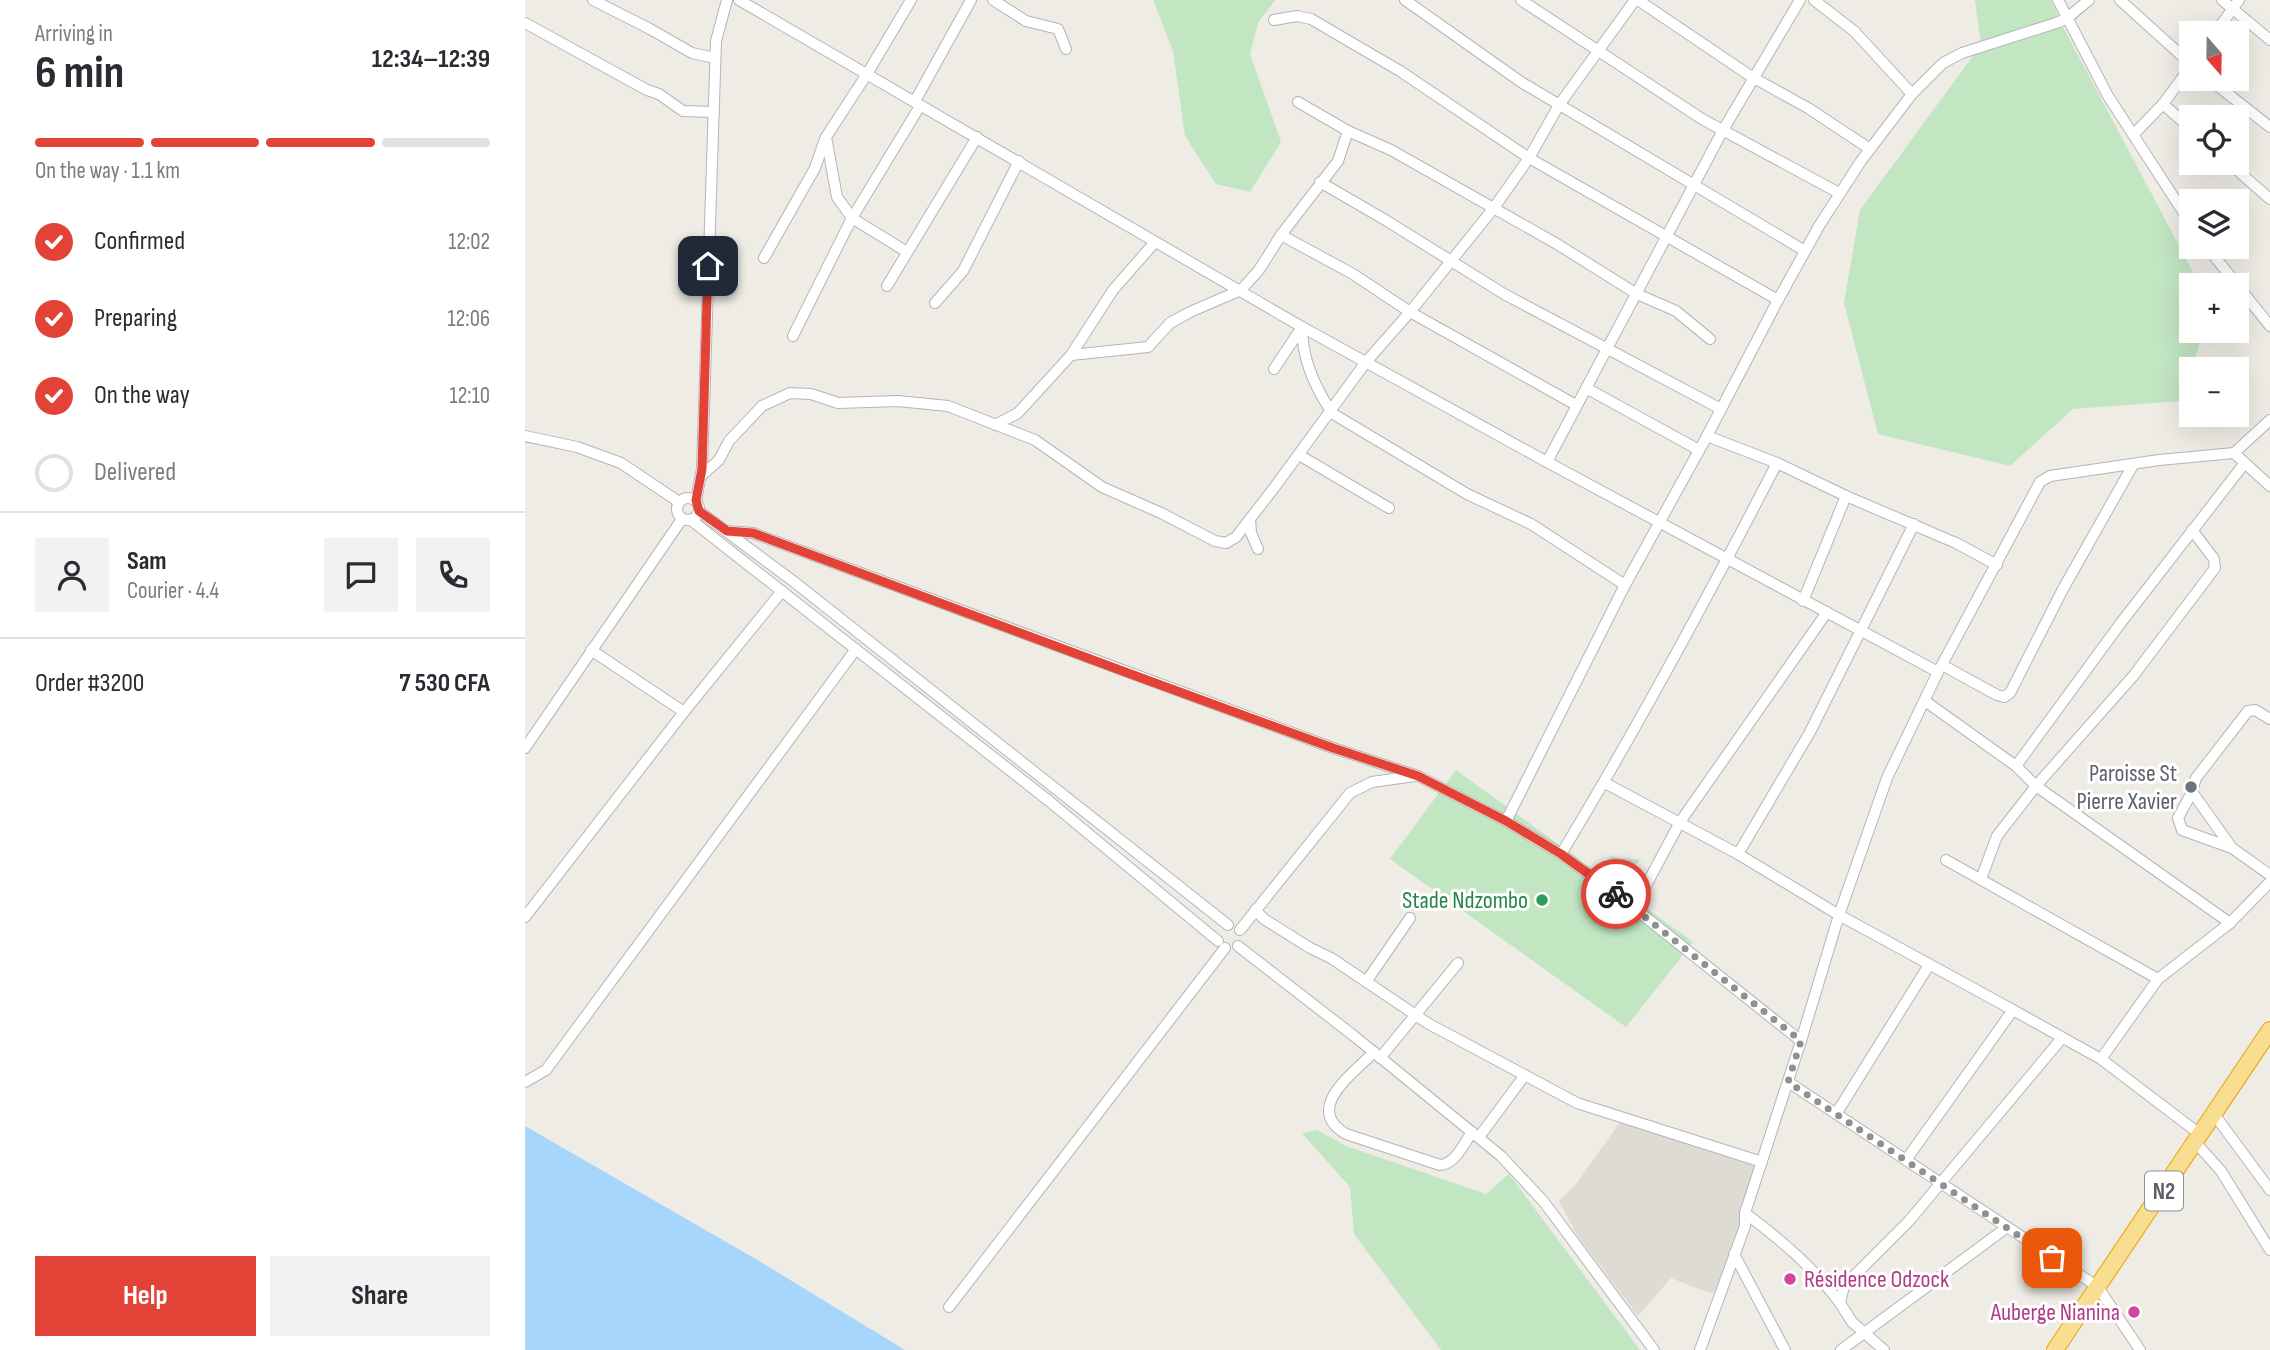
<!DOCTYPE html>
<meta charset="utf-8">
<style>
body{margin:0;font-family:"Sofia Sans Condensed",sans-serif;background:#f2f2f3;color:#2b2b33;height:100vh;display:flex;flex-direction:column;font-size:26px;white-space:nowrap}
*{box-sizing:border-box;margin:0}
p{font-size:23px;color:#7c7c81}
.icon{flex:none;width:38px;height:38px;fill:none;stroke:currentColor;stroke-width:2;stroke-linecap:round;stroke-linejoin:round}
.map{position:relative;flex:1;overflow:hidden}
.sheet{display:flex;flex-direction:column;background:#fff;width:525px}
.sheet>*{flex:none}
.needle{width:46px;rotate:160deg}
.fabs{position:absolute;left:1654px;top:21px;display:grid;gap:14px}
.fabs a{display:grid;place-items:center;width:70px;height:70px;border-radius:0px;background:#fff;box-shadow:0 7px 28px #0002;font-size:35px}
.pin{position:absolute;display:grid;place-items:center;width:60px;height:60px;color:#fff;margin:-30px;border-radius:14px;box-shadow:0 4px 10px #0006}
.courier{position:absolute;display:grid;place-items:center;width:70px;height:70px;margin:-35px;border:5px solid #e34336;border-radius:50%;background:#fff;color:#222;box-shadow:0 2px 9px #0007}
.overview em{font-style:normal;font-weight:700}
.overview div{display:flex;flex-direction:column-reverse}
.overview{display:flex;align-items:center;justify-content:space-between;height:119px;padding:0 35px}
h1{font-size:46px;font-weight:700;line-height:52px}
.bar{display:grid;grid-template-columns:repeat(4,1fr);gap:10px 7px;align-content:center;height:84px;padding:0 35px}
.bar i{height:9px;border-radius:5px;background:#e1e1e2}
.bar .selected{background:#e34336}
.bar p{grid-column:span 4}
.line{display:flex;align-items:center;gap:18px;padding:0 35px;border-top:2px solid #e1e1e2}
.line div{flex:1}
.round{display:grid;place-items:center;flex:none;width:74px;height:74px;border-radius:0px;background:#f2f2f3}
ol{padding:0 35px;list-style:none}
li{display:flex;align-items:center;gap:21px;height:77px}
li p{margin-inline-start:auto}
li .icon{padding:7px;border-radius:50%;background:#e34336;color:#fff;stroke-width:4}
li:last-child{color:#7c7c81}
li i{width:38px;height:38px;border:4px solid #e1e1e2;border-radius:50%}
.action{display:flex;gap:14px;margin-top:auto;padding:14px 35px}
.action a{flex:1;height:80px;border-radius:0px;background:#e34336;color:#fff;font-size:28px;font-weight:700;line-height:80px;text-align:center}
.action a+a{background:#f2f2f3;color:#2b2b33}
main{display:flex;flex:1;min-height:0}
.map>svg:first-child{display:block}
.education{fill:#dedbd2}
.green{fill:#c2e5c2}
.water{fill:#a7d6fc}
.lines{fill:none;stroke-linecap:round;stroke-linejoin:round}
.minor-casing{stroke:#b2b5b9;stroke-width:12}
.highway-casing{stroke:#e9a309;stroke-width:18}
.minor{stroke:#fff;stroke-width:10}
.highway{stroke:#f9de91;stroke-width:16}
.done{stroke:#8f9191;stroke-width:7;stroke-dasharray:0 12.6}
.route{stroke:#e34336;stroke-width:9}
.worship-dot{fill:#6b7280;stroke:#fff;stroke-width:2.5}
.leisure-dot{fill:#2e9e5b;stroke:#fff;stroke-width:2.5}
.hotel-dot{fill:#d1479c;stroke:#fff;stroke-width:2.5}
.labels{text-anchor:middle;stroke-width:6;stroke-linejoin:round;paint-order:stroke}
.shield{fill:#fff;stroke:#8d9092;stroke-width:2}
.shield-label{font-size:23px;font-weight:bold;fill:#5c6064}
.worship-label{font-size:24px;fill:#5b616d;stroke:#fff;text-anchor:end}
.leisure-label{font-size:24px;fill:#27864d;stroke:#fff;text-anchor:end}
.hotel-label{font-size:24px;fill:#b23c85;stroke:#fff;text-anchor:start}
</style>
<main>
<section class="sheet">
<div class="overview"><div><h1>6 min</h1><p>Arriving in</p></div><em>12:34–12:39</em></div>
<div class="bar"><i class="selected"></i><i class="selected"></i><i class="selected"></i><i></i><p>On the way · 1.1 km</p></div>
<ol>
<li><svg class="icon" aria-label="check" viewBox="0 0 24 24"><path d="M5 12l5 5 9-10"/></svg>Confirmed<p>12:02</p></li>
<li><svg class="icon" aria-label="check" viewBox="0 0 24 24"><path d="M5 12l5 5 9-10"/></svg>Preparing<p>12:06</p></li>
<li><svg class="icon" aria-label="check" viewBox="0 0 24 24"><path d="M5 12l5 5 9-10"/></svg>On the way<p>12:10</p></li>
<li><i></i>Delivered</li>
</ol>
<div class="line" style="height:126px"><a class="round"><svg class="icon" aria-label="person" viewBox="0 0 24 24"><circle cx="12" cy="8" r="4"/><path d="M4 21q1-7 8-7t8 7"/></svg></a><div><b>Sam</b><p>Courier · 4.4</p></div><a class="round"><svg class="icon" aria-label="chat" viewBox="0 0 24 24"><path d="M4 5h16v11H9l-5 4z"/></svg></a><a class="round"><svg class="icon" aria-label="phone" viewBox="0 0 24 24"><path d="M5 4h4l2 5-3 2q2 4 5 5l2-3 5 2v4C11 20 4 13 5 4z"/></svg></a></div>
<div class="line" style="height:91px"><div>Order #3200</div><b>7 530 CFA</b></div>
<div class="action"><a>Help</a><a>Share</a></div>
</section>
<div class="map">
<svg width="1745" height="1350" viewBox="0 0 1745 1350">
<rect width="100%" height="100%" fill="#eeece4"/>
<polygon class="education" points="1095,1122 1230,1166 1212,1232 1193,1286 1187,1294 1146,1278 1113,1316 1052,1235 1034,1201 1052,1183"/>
<g class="green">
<polygon points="628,0 750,0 733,23 725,54 756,142 725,192 691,184 660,136 648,51"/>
<polygon points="1450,0 1526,0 1537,25 1675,285 1666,285 1666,331 1678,331 1657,401 1548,409 1485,466 1353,434 1319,303 1335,210 1456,45"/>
<polygon points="931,770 1168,942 1101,1027 865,859"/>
<polygon points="1086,857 1116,860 1097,874 1099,887 1074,870"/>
<polygon points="792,1130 821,1146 961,1194 984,1174 1115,1350 916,1350 829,1234 825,1187 777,1133"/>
</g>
<polygon class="water" points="0,1126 229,1258 380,1350 0,1350"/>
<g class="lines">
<g class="minor-casing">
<g id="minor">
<polyline points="68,0 125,29 167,53 190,58"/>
<polyline points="214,0 777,327 1022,462 1413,672"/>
<polyline points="468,0 501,21 533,29 541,49"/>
<polyline points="880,0 996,82 1280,251"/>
<polyline points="996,0 1177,119 1314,193"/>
<polyline points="1113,0 1227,77 1283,108 1345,149"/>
<polyline points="1289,0 1329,31 1387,94"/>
<polyline points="1533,0 1583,96 1666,224"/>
<polyline points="1595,0 1666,64"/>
<polyline points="1697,0 1745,40"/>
<polyline points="749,20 772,16 786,19 875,71 1004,158 1253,300"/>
<polyline points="0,23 122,90 134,94 158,111 189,112"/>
<polyline points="1690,33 1714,0"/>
<polyline points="1684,79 1745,127"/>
<polyline points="390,101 446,0"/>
<polyline points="773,102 823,131 866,150 1032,244 1112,294 1151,311 1185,339"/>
<polyline points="1638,104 1666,129"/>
<polyline points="1609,134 1638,104 1666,66"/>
<polyline points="1704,163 1745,199"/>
<polyline points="795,182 862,221 979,294 1196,409"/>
<polyline points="756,235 828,274 885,312 1051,405"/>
<polyline points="1682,247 1745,326"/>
<polyline points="382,252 327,218 312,197 301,137 342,74 386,0"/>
<polyline points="239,258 290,168 300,139"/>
<polyline points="362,286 452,137"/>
<polyline points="410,303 438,271 494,161"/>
<path d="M777 327C777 359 789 386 806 411"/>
<polyline points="268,336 327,218 395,106"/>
<polyline points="546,355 623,347 645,323 665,312 716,290 734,270 756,235 813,161 823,131"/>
<polyline points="749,369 777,327"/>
<polyline points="1061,388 1174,450"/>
<polyline points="805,412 942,494 1006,524 1100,585"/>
<polyline points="470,425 493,413 546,355 588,290 630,242"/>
<polyline points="0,436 52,447 96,463 154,502"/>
<polyline points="1182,436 1252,463 1321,496 1431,543 1472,565"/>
<polyline points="1709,453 1745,420"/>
<polyline points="774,455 864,508"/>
<polyline points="1022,462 1198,130 1275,0"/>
<polyline points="177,475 194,460 204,441 237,406 265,393 286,394 313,403 373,401 423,406 510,440 577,487 636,513 690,541 701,543 711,537 749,488 841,362 885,312 968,209 1004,158 1034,105 1110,0"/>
<circle cx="163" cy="509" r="11"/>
<polyline points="171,500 177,469 191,41 202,0"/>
<polyline points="174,511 268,581 703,925"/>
<polyline points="725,519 726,533 733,549"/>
<polyline points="166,520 524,801 693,941"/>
<polyline points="202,531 228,533 808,748 893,776 981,821 1036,854 1109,908 1276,1041"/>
<polyline points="1278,601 1321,496"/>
<polyline points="66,650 159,712"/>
<polyline points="1417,665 1472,695 1479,697 1485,693 1538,589 1608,465"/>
<polyline points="1400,701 1491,766 1511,786 1705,923"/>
<polyline points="1745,719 1730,710 1723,711 1671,778 1667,792 1653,818 1657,830 1707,848 1745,875"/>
<polyline points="0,748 157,519"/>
<polyline points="1491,766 1595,624 1719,464"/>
<polyline points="1080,783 1213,854 1314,915 1488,1010 1381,1160"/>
<polyline points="1667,792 1707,848"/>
<polyline points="981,821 1100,585 1182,436 1253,300 1294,226 1336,161 1387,94 1418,63 1437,53 1531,23 1541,19 1564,0"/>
<path d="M1036 854C1113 727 1184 595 1252 463"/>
<polyline points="1213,854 1285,732 1389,524"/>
<polyline points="1421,860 1633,979"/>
<polyline points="1456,879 1472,836 1511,786 1609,675 1690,568 1689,559 1667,530"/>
<polyline points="1109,908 1155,822 1302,612"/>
<polyline points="730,910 739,919 785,948 806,958 904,1024 1052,1103 1237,1162"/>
<polyline points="0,917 159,712 257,591"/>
<polyline points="715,930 825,793 847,782 890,776"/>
<polyline points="713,946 829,1036 976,1156 1019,1202 1129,1350"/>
<polyline points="841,982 885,918"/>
<polyline points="1488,1010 1576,1059 1676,1135"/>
<path d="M849 1052C828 1074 778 1108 821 1134L915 1165C930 1164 939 1144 947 1132"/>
<polyline points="855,1058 933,963"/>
<polyline points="1576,1059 1633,979 1705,923 1745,882"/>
<polyline points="0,1082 21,1070 331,649"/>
<polyline points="1263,1082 1573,1287 1615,1350"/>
<polyline points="1311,1114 1404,965"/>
<polyline points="1689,1114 1745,1190"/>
<polyline points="954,1137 1000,1075"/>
<polyline points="1671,1143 1696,1171 1745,1250"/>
<path d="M1220 1213C1256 1240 1288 1267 1315 1303"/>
<polyline points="1209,1254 1260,1350"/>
<polyline points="424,1307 700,948"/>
<polyline points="1175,1350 1220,1226 1220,1213 1276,1041 1314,915 1362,778 1413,672 1515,482 1525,476 1634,460 1709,453 1745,486"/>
<polyline points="1316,1350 1481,1228"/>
<polyline points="1359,1350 1327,1322 1315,1303 1319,1286 1384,1221 1537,1038"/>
</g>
</g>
<g class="highway-casing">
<polyline id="highway" points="1530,1350 1745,1030"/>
</g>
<use href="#minor" class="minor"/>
<use href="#highway" class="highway"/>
</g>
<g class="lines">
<polyline class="done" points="1091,894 1276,1041 1263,1082 1527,1258"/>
<polyline class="route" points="183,266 177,469 171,500 174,511 202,531 228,533 603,673 808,748 893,776 981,821 1036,854 1091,894"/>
</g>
<circle class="worship-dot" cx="1666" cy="787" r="7"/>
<circle class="leisure-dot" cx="1017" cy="900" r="7"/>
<g class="hotel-dot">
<circle cx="1265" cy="1279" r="7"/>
<circle cx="1609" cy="1312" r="7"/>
</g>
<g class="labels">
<rect class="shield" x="1620" y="1171.5" width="38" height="39" rx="5"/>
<g class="shield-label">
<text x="1639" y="1199">N2</text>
</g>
<g class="worship-label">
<text x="1652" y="781">Paroisse St<tspan x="1652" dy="28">Pierre Xavier</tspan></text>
</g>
<g class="leisure-label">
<text x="1003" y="908">Stade Ndzombo</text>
</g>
<g class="hotel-label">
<text x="1279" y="1287">Résidence Odzock</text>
<text x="1595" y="1320" text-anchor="end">Auberge Nianina</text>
</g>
</g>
</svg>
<div class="fabs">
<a><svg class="needle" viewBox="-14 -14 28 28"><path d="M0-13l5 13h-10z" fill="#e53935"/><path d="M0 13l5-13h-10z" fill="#7c7c81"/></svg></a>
<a><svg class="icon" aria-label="locate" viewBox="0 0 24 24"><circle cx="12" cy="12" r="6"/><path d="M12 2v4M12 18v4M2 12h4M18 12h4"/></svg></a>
<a><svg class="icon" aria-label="layers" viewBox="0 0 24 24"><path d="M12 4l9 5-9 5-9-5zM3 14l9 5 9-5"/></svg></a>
<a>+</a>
<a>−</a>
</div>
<div class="pin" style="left:1527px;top:1258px;background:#ea580c"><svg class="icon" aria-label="bag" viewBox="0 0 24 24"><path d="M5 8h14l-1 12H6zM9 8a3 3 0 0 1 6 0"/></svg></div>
<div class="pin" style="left:183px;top:266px;background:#1f2937"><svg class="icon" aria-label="home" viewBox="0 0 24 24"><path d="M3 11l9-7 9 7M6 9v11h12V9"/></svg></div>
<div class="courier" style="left:1091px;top:894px"><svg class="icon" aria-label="bike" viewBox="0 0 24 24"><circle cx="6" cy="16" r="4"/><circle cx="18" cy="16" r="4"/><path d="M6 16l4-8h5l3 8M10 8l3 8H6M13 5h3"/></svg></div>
</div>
</main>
